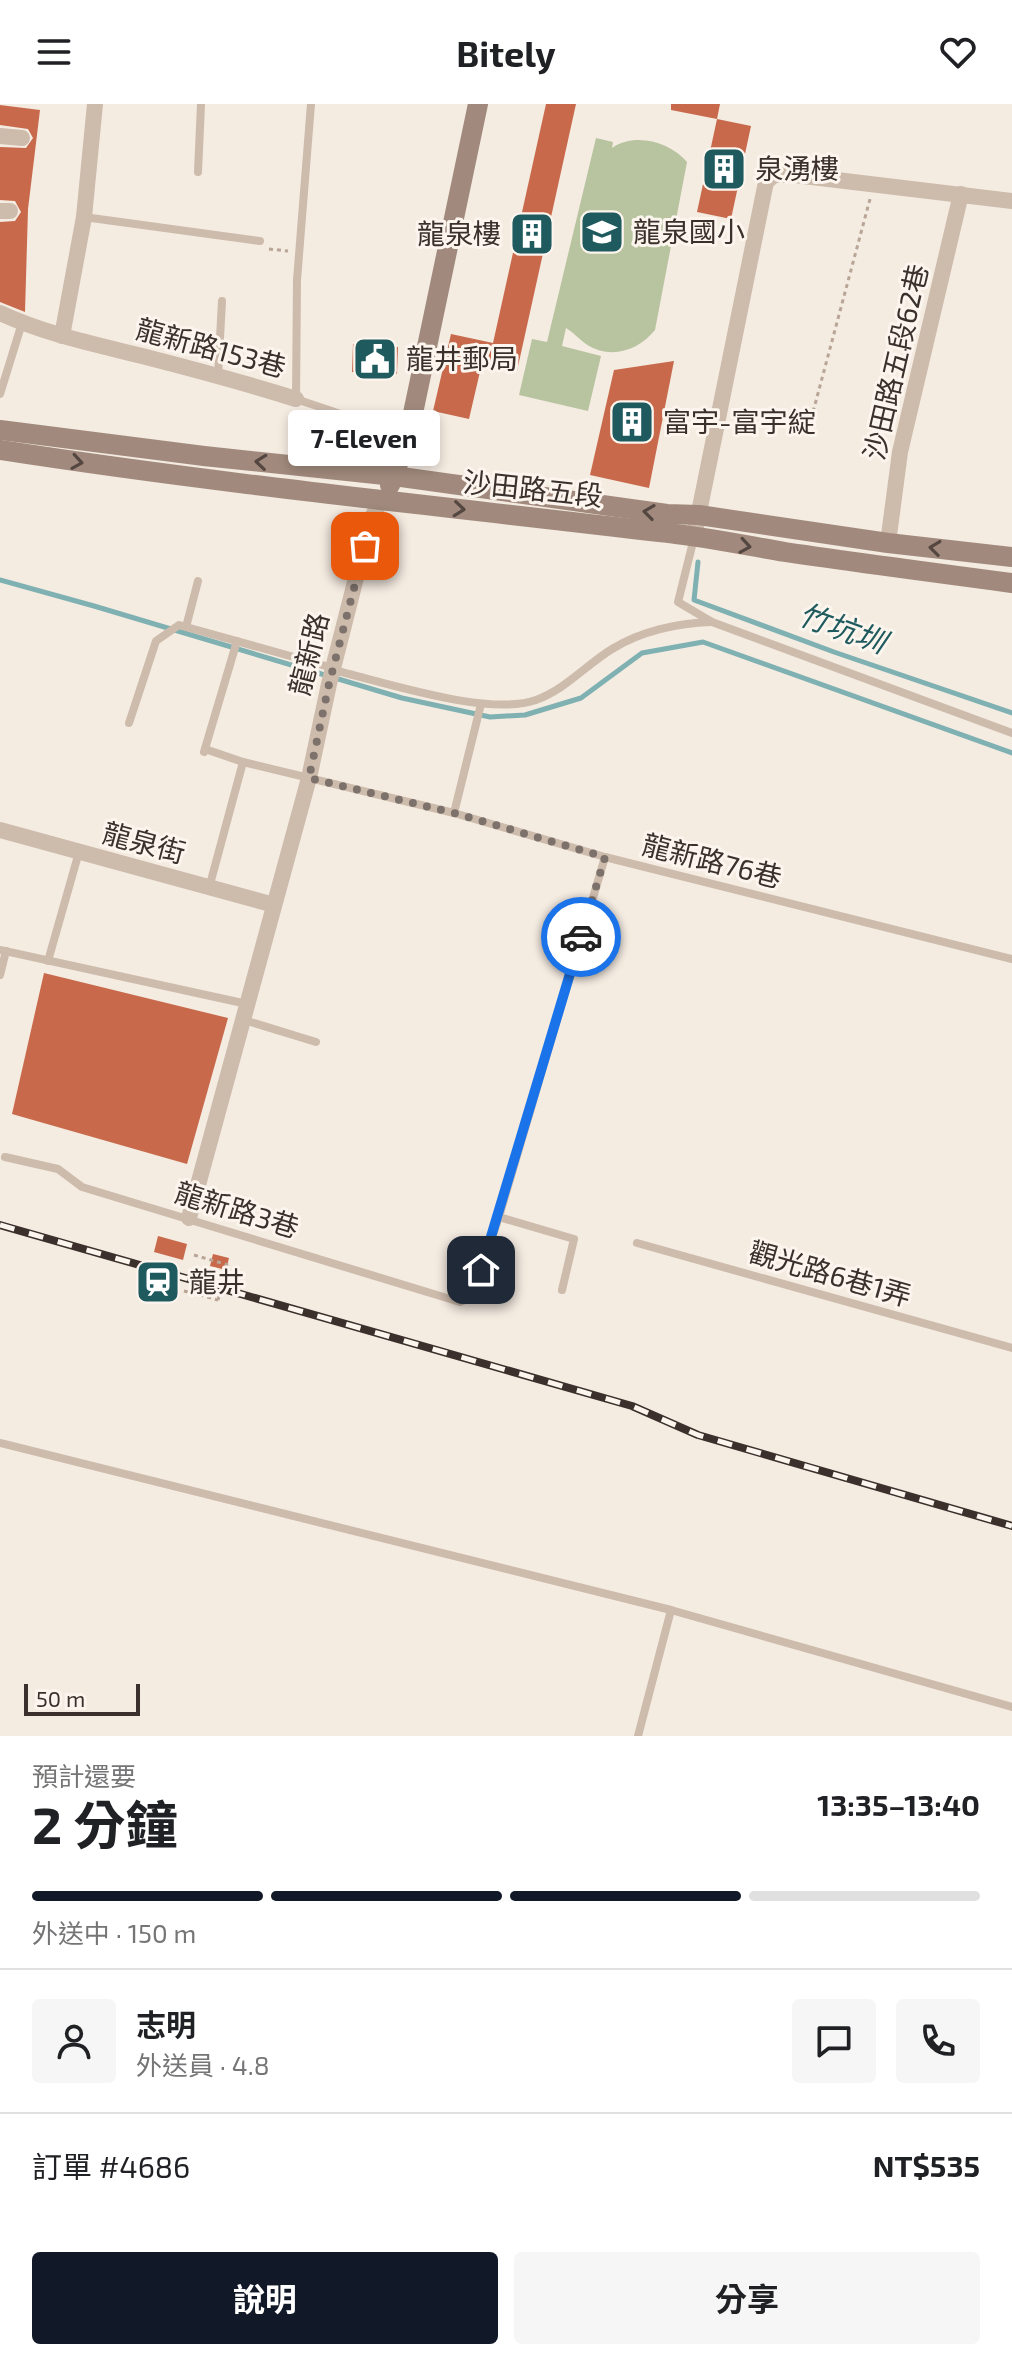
<!DOCTYPE html>
<html lang="zh-TW">
<meta charset="utf-8">
<style>
body{margin:0;font-family:"Exo 2","Noto Sans TC",sans-serif;background:#f6f6f6;color:#202124;height:100vh;display:flex;flex-direction:column;font-size:30px;white-space:nowrap}
*{box-sizing:border-box;margin:0}
p{font-size:26px;color:#757577}
.icon{flex:none;width:44px;height:44px;fill:none;stroke:currentColor;stroke-width:2;stroke-linecap:round;stroke-linejoin:round}
.map{position:relative;height:1632px;overflow:hidden}
.drawer{display:flex;flex-direction:column;background:#fff;flex:1}
.drawer>*{flex:none}
.scale{position:absolute;left:24px;bottom:20px;width:116px;box-sizing:border-box;padding-left:8px;border:4px solid #3b302b;border-top:0;font-size:22px;line-height:28px;white-space:nowrap;color:#3b302b;-webkit-text-stroke:6px #fbf5ee;paint-order:stroke}
.pin{position:absolute;display:grid;place-items:center;width:68px;height:68px;color:#fff;margin:-34px;border-radius:16px;box-shadow:0 4px 12px #0006}
.courier{position:absolute;display:grid;place-items:center;width:80px;height:80px;margin:-40px;border:6px solid #1a73e8;border-radius:50%;background:#fff;color:#222;box-shadow:0 2px 10px #0007}
.bubble{position:absolute;height:56px;border-radius:8px;background:#fff;box-shadow:0 4px 12px #0003;font-size:26px;font-weight:700;line-height:56px;text-align:center}
.headline em{font-style:normal;font-weight:700}
.headline div{display:flex;flex-direction:column-reverse}
.headline{display:flex;align-items:center;justify-content:space-between;height:136px;padding:0 32px}
h1{font-size:52px;font-weight:700;line-height:60px}
.bar{display:grid;grid-template-columns:repeat(4,1fr);gap:12px 8px;align-content:center;height:96px;padding:0 32px}
.bar i{height:10px;border-radius:6px;background:#e0e0e0}
.bar .on{background:#111827}
.bar p{grid-column:span 4}
.line{display:flex;align-items:center;gap:20px;padding:0 32px;border-top:2px solid #e0e0e0}
.line div{flex:1}
.round{display:grid;place-items:center;flex:none;width:84px;height:84px;border-radius:8px;background:#f6f6f6}
.cta{display:flex;gap:16px;margin-top:auto;padding:16px 32px}
.cta a{flex:1;height:92px;border-radius:8px;background:#111827;color:#fff;font-size:32px;font-weight:700;line-height:92px;text-align:center}
.cta a+a{background:#f6f6f6;color:#202124}
header{display:flex;justify-content:space-between;align-items:center;height:104px;padding:0 32px;background:#fff;font-size:36px;font-weight:700}
.map>svg:first-child{display:block}
.green{fill:#b8c4a0}
.lines{fill:none;stroke-linecap:round;stroke-linejoin:round}
.stream{stroke:#7fb0b2;stroke-width:5}
.building{fill:#c8694b}
.path{stroke:#b9a596;stroke-width:3;stroke-dasharray:4 4;stroke-linecap:butt}
.lane{stroke:#cdbbac;stroke-width:8}
.street{stroke:#cdbbac;stroke-width:16}
.secondary{stroke:#a18a7d;stroke-width:20}
.rail-casing{stroke:#3b302b;stroke-width:8}
.rail{stroke:#fbf5ee;stroke-width:5;stroke-dasharray:15;stroke-linecap:butt}
.path-bridge{stroke:#b9a596;stroke-width:3;stroke-dasharray:4 4;stroke-linecap:butt}
.oneway{stroke:#544640}
.done{stroke:#7c716b;stroke-width:8;stroke-dasharray:0 14.4}
.route{stroke:#1a73e8;stroke-width:10}
.labels{text-anchor:middle;stroke-width:6;stroke-linejoin:round;paint-order:stroke}
.poi-label{font-size:28px;fill:#3b302b;stroke:#fbf5ee;text-anchor:start}
.street-label{font-size:28px;fill:#3b302b;stroke:#fbf5ee}
.water-label{font-size:30px;font-style:italic;fill:#1f5a5e;stroke:#fbf5ee}
</style>
<header><svg class="icon" aria-label="menu" viewBox="0 0 24 24"><path d="M4 6h16M4 12h16M4 18h16"/></svg>Bitely<svg class="icon" aria-label="heart" viewBox="0 0 24 24"><path d="M12 20l-8-8c-3-5 5-10 8-4 3-6 11-1 8 4z"/></svg></header>
<div class="map">
<svg width="1012" height="1632" viewBox="0 0 1012 1632">
<rect width="100%" height="100%" fill="#f4ebe1"/>
<path class="green" d="M596 34 613 38 612 44C635 28 670 38 687 58L655 226C638 247 610 256 586 240 579 235 573 228 566 224L562 242 601 252 588 307 519 291 532 235 547 238Z"/>
<g class="lines">
<g class="stream">
<polyline points="698,458 694,496 834,548 1012,609"/>
<polyline points="0,476 94,502 402,594 490,613 525,611 581,594 642,549 703,538 1012,649"/>
</g>
</g>
<g class="building">
<polygon points="546,0 576,0 517,267 482,259 469,315 433,307 451,230 493,239"/>
<polygon points="671,0 720,0 717,15 671,6"/>
<polygon points="0,1 40,6 28,105 25,208 0,198 0,118 15,117 21,108 15,97 0,96 0,43 26,44 33,34 28,25 0,21"/>
<polygon points="717,15 751,22 731,115 697,108"/>
<polygon points="353,240 398,243 397,270 352,268"/>
<polygon points="674,257 649,384 590,371 614,266"/>
<polygon points="44,869 228,914 187,1060 12,1010"/>
<polygon points="158,1132 187,1140 183,1156 154,1148"/>
<polygon points="213,1150 229,1154 226,1166 210,1162"/>
</g>
<g class="lines">
<g class="path">
<polyline points="269,145 288,147"/>
<polyline points="809,323 870,95"/>
<polyline points="194,1151 228,1161"/>
<polyline points="184,1187 218,1196"/>
</g>
<g class="lane">
<polyline points="311,0 297,176 296,295 406,332"/>
<polyline points="198,68 201,0"/>
<polyline points="84,113 260,137"/>
<polyline points="218,271 222,197"/>
<polyline points="0,290 22,219"/>
<polyline points="694,434 678,498 712,518 1012,629"/>
<polyline points="186,523 198,477"/>
<path d="M333 566C384 578 488 613 536 596 566 585 586 561 612 545 641 527 678 519 711 518"/>
<polyline points="129,619 156,537 179,521 333,564"/>
<polyline points="205,645 243,658 454,709 605,753 1012,855"/>
<polyline points="204,648 237,537"/>
<polyline points="454,709 481,600"/>
<polyline points="209,784 243,658"/>
<polyline points="0,846 247,900"/>
<polyline points="48,857 79,748"/>
<polyline points="0,871 6,847"/>
<polyline points="244,916 316,938"/>
<polyline points="5,1053 58,1065 82,1083 460,1198 472,1193 499,1113 605,753"/>
<polyline points="499,1113 574,1135 562,1186"/>
<polyline points="637,1139 1012,1244"/>
<polyline points="0,1339 671,1506 1012,1603"/>
<polyline points="638,1632 671,1506"/>
</g>
<g class="street">
<polyline points="0,32 22,34"/>
<polyline points="0,107 10,107"/>
<path d="M0 209C45 230 94 240 142 252 193 265 245 279 296 295"/>
<polyline points="62,232 84,113 95,0"/>
<polyline points="696,423 766,78 774,71 795,71 1012,97"/>
<polyline points="888,439 900,348 961,90"/>
<polyline points="0,726 274,801"/>
<polyline points="189,1114 309,674 329,580 371,415 382,395"/>
</g>
<g class="secondary">
<polyline points="0,326 204,352 394,372 667,410 699,411 888,439 1012,453"/>
<path d="M0 346C219 380 439 402 659 428 701 432 743 441 785 448 860 459 936 469 1012 479"/>
<polyline points="390,381 408,333 478,0"/>
</g>
<g class="rail-casing">
<polyline id="rail" points="0,1121 632,1302 698,1331 1012,1422"/>
</g>
<use href="#rail" class="rail"/>
<polyline class="path-bridge" points="218,1196 228,1161"/>
</g>
<defs><path id="oneway-chevron" d="M-2-3.5L2.5 0L-2 3.5" fill="none" stroke-width="1.6" stroke-linecap="round" stroke-linejoin="round" transform="scale(2)"/></defs>
<g class="oneway">
<use href="#oneway-chevron" transform="translate(77 358) rotate(9)"/>
<use href="#oneway-chevron" transform="translate(261 358) rotate(-174)"/>
<use href="#oneway-chevron" transform="translate(459 405) rotate(6)"/>
<use href="#oneway-chevron" transform="translate(649 408) rotate(-172)"/>
<use href="#oneway-chevron" transform="translate(745 442) rotate(9)"/>
<use href="#oneway-chevron" transform="translate(935 444) rotate(-173)"/>
</g>
<g class="lines">
<polyline class="done" points="365,442 329,580 309,674 454,709 605,753 581,833"/>
<polyline class="route" points="481,1166 581,833"/>
</g>
<defs>
<g id="building-square" transform="scale(2.3)"><rect x="-9" y="-9" width="18" height="18" rx="4" fill="#1f5a5e" stroke="#fbf5ee"/><path d="M-4-6H4V6H1V3H-1V6H-4ZM-2.5-4.3h1.7v1.8h-1.7ZM.8-4.3h1.7v1.8H.8ZM-2.5-1h1.7V.8h-1.7ZM.8-1h1.7V.8H.8Z" fill="#fff"/></g>
<g id="school-square" transform="scale(2.3)"><rect x="-9" y="-9" width="18" height="18" rx="4" fill="#1f5a5e" stroke="#fbf5ee"/><path d="M0-5L7-2L0 1L-7-2ZM-4 1L0 2.5L4 1V4Q0 6-4 4Z" fill="#fff"/></g>
<g id="civic-square" transform="scale(2.3)"><rect x="-9" y="-9" width="18" height="18" rx="4" fill="#1f5a5e" stroke="#fbf5ee"/><path d="M-.6-6.5H3V-4.5H.6V-3L4-1V1h2V6H-6V1h2V-1L-.6-3ZM-1.2 2.5V6h2.4V2.5Z" fill="#fff"/></g>
<g id="station-square" transform="scale(2.3)"><rect x="-9" y="-9" width="18" height="18" rx="4" fill="#1f5a5e" stroke="#fbf5ee"/><path d="M-3-6H3Q5-6 5-4V2Q5 4 3 4L4.5 6H3L1.5 4h-3L-3 6H-4.5L-3 4Q-5 4-5 2V-4Q-5-6-3-6ZM-3.5-4v3h7v-3ZM-3.5 1v1.5H-2V1ZM2 1v1.5H3.5V1Z" fill="#fff"/></g>
</defs>
<g fill-rule="evenodd">
<use href="#building-square" x="724" y="65"/>
<use href="#school-square" x="602" y="128"/>
<use href="#building-square" x="532" y="130"/>
<use href="#civic-square" x="375" y="255"/>
<use href="#building-square" x="632" y="318"/>
<use href="#station-square" x="158" y="1178"/>
</g>
<g class="labels">
<g class="poi-label">
<text x="755" y="75">泉湧樓</text>
<text x="633" y="138">龍泉國小</text>
<text x="501" y="140" text-anchor="end">龍泉樓</text>
<text x="406" y="265">龍井郵局</text>
<text x="663" y="328">富宇-富宇綻</text>
<text x="189" y="1188">龍井</text>
</g>
<g class="street-label">
<text transform="translate(211 244) rotate(15)" y="10">龍新路153巷</text>
<text transform="translate(896 258) rotate(-77)" y="10">沙田路五段62巷</text>
<text transform="translate(533 385) rotate(6)" y="10">沙田路五段</text>
<text transform="translate(309 550) rotate(-76)" y="10">龍新路</text>
<text transform="translate(144 739) rotate(15)" y="10">龍泉街</text>
<text transform="translate(712 757) rotate(14)" y="10">龍新路76巷</text>
<text transform="translate(237 1106) rotate(17)" y="10">龍新路3巷</text>
<text transform="translate(830 1170) rotate(16)" y="10">觀光路6巷1弄</text>
</g>
<g class="water-label">
<text transform="translate(842 525) rotate(20)" y="10">竹坑圳</text>
</g>
</g>
</svg>
<div class="scale">50 m</div>
<div class="pin" style="left:365px;top:442px;background:#ea580c"><svg class="icon" aria-label="bag" viewBox="0 0 24 24"><path d="M5 8h14l-1 12H6zM9 8a3 3 0 0 1 6 0"/></svg></div>
<div class="pin" style="left:481px;top:1166px;background:#1f2937"><svg class="icon" aria-label="home" viewBox="0 0 24 24"><path d="M3 11l9-7 9 7M6 9v11h12V9"/></svg></div>
<div class="courier" style="left:581px;top:833px"><svg class="icon" aria-label="car" viewBox="0 0 24 24"><path d="M5 17H2v-5l4-1 3-4h7l3 4 3 1v5h-3M9 17h6M6 11h13"/><circle cx="7" cy="17" r="2"/><circle cx="17" cy="17" r="2"/></svg></div>
<div class="bubble" style="left:288px;top:306px;width:152px">7-Eleven</div>
</div>
<section class="drawer">
<div class="headline"><div><h1>2 分鐘</h1><p>預計還要</p></div><em>13:35–13:40</em></div>
<div class="bar"><i class="on"></i><i class="on"></i><i class="on"></i><i></i><p>外送中 · 150 m</p></div>
<div class="line" style="height:144px"><a class="round"><svg class="icon" aria-label="person" viewBox="0 0 24 24"><circle cx="12" cy="8" r="4"/><path d="M4 21q1-7 8-7t8 7"/></svg></a><div><b>志明</b><p>外送員 · 4.8</p></div><a class="round"><svg class="icon" aria-label="chat" viewBox="0 0 24 24"><path d="M4 5h16v11H9l-5 4z"/></svg></a><a class="round"><svg class="icon" aria-label="phone" viewBox="0 0 24 24"><path d="M5 4h4l2 5-3 2q2 4 5 5l2-3 5 2v4C11 20 4 13 5 4z"/></svg></a></div>
<div class="line" style="height:104px"><div>訂單 #4686</div><b>NT$535</b></div>
<div class="cta"><a>說明</a><a>分享</a></div>
</section>
